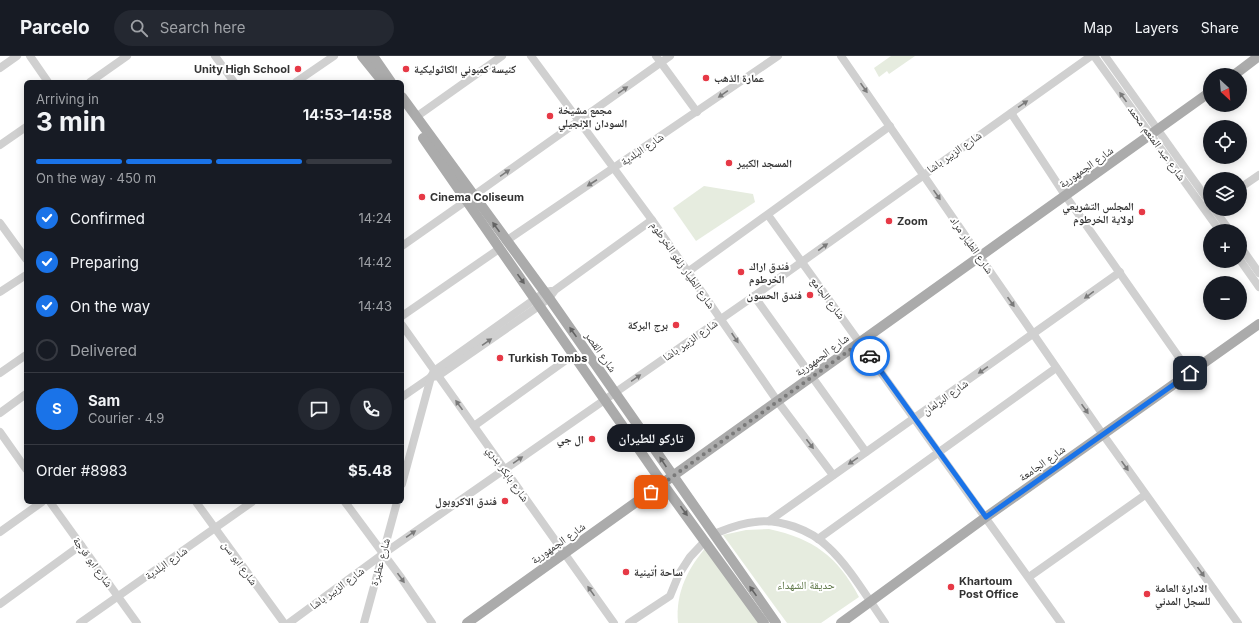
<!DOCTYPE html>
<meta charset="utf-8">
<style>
body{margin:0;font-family:Inter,"Noto Naskh Arabic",sans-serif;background:#242831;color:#f1f3f6;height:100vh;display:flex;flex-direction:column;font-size:15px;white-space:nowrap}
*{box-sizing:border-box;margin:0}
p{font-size:13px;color:#9ea1a6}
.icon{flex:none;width:22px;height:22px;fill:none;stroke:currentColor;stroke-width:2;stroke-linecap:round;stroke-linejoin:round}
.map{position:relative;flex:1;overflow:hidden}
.drawer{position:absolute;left:24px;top:24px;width:380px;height:424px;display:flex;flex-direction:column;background:#171b24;border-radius:6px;box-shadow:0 2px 10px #0003}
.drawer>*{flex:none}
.needle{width:26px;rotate:154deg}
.tools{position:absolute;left:1203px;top:12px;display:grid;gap:8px}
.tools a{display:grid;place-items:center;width:44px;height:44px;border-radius:50%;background:#171b24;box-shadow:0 2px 10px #0003;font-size:20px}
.pin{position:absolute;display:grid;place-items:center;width:34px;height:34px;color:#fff;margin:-17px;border-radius:8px;box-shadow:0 2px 6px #0006}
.courier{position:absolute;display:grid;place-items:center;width:40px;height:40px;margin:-20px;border:3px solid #1a73e8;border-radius:50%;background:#fff;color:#222;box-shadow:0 1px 5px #0007}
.bubble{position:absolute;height:28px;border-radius:14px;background:#171b24;box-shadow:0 2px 10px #0003;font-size:13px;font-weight:700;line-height:28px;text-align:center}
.head em{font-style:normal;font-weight:700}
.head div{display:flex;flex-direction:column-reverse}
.head{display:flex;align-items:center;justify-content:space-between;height:68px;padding:0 12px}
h1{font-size:26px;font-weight:700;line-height:30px}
.bar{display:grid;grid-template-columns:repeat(4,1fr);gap:6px 4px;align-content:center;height:48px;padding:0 12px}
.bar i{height:5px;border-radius:3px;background:#363941}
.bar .on{background:#1a73e8}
.bar p{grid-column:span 4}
.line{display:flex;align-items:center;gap:10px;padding:0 12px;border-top:1px solid #363941}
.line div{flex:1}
.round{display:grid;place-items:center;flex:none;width:42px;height:42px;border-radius:21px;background:#242831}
ol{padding:0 12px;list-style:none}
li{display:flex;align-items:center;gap:12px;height:44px}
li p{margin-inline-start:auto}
li .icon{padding:4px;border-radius:50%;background:#1a73e8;color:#fff;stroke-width:4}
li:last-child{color:#9ea1a6}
li i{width:22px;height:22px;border:2px solid #363941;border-radius:50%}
header{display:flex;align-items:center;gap:24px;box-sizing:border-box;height:56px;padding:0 20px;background:#171b24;border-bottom:1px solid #363941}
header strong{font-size:19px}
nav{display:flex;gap:22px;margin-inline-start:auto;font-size:14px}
.search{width:280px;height:36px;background:#242831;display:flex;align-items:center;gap:10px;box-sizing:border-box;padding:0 14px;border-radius:22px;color:#9ea1a6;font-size:15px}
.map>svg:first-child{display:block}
.green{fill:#e6ecdf}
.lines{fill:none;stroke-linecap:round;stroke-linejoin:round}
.minor{stroke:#d0d0d0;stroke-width:8}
.major{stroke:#ababab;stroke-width:10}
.oneway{fill:#7a7a7a}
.oneway2{fill:#636363}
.done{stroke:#7a7a7a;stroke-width:4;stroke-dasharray:0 7.2}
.route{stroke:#1a73e8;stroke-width:5}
.poi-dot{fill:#e63946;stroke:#fff;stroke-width:1.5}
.labels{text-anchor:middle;stroke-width:4;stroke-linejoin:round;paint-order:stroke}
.poi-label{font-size:11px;font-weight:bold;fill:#333;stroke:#fff;text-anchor:start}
.street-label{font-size:11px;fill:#333;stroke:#fff}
.park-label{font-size:11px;fill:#56703f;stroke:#fff}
</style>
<header>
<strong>Parcelo</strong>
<div class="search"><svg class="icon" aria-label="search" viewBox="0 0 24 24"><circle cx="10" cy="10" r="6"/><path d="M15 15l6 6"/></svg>Search here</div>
<nav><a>Map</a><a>Layers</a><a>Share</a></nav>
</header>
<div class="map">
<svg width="1259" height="567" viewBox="0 0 1259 567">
<rect width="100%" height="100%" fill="#fff"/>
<g class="green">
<polygon points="891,0 915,0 889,18 887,15 879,21 874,12"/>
<polygon points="704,130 753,138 755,146 696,185 673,152"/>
<path d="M769 473C814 483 837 500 859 541L821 567H787L723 479 746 474Z"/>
<path d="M707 490 760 567H678C675 537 688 512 707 490Z"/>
</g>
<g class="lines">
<g class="minor">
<polyline points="30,0 48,26"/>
<polyline points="215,0 234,26"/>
<polyline points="531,0 652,164 778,346 833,419"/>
<polyline points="656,0 697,56"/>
<polyline points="841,0 1099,373 1238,567"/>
<polyline points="1094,0 1220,175"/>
<polyline points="1105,0 1210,147"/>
<polyline points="0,12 17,0"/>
<polyline points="90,26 127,0"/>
<polyline points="296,26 334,0"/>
<polyline points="1011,57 1065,139 1190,317"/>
<polyline points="416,61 502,0"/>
<polyline points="0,89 26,71"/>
<polyline points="1240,132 1259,119"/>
<polyline points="473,140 670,0"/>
<polyline points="1214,153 1230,175"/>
<polyline points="768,159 1061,567"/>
<polyline points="0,167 26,203"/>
<polyline points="506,185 778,0"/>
<polyline points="402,190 466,145"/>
<polyline points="1240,190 1259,217"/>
<polyline points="1240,204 1259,231"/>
<polyline points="689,215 890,70"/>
<polyline points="0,236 26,219"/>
<polyline points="754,240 866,396"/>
<polyline points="402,260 499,193"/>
<polyline points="402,269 614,567"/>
<polyline points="0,317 26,299"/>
<polyline points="431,321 438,320 539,250 549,242 555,234 652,164"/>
<polyline points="402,341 431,321 434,315 535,243 545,236 551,235"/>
<polyline points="0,357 26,338"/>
<polyline points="474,370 573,299"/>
<polyline points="0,376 26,413"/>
<polyline points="402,428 431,321"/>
<polyline points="50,446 137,567"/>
<polyline points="196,446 284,567"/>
<polyline points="345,446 402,523 432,567"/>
<polyline points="769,465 1120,216"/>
<polyline points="0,476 42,446"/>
<path d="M714 478C727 473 740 467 755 466 779 462 811 474 828 491 849 510 868 543 885 567"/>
<polyline points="818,483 1056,312"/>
<polyline points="1029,521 1145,439"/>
<polyline points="0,548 81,489"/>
<polyline points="80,567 252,446"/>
<polyline points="289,567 383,498 754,240 1091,0"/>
<polyline points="364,567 397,446"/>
<polyline points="629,567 670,540 679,518 690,501 705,485"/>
</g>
<g class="major">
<polyline points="362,0 383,26"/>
<polyline points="373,0 391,26"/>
<polyline points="1234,19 1259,0"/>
<polyline points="402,41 549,242 776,567"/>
<polyline points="423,82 663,428 764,567"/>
<polyline points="467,567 1210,36"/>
<polyline points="841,567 986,461 1259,268"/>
</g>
</g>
<defs><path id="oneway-solid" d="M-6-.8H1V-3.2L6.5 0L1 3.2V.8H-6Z"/></defs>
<g class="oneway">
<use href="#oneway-solid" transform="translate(864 32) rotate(55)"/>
<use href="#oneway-solid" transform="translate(623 34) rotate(-35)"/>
<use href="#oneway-solid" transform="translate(723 38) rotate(145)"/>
<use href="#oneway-solid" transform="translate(1123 41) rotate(-126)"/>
<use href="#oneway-solid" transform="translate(1023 48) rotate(-35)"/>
<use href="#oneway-solid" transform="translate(505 117) rotate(-35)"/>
<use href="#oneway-solid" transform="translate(592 127) rotate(147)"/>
<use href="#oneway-solid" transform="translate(937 139) rotate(55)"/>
<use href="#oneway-solid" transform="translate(823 191) rotate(-36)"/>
<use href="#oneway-solid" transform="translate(1089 239) rotate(144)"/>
<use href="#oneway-solid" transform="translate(1011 246) rotate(55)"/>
<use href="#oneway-solid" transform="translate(735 282) rotate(56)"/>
<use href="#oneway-solid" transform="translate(487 286) rotate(-35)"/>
<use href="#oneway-solid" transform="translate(983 314) rotate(145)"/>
<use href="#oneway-solid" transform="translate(636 322) rotate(-35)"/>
<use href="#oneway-solid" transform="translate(459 349) rotate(-126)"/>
<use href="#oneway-solid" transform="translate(1085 353) rotate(55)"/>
<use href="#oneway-solid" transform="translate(810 388) rotate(53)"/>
<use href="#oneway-solid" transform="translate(518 404) rotate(-35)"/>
<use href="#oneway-solid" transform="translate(853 405) rotate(145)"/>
<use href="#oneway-solid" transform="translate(1125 410) rotate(55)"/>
<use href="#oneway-solid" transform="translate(411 478) rotate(-35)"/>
<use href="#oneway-solid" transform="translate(1201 516) rotate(54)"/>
<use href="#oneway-solid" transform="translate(401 522) rotate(54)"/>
<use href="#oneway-solid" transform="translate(591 535) rotate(-125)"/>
</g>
<g class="oneway2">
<use href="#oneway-solid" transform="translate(496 171) rotate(-126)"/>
<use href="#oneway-solid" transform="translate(521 223) rotate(54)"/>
<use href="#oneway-solid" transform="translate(573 276) rotate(-125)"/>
<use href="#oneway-solid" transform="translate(663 406) rotate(-124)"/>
<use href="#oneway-solid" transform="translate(684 455) rotate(54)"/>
<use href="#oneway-solid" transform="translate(753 535) rotate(-125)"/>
</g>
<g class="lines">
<polyline class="done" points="651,436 861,286 870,300"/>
<polyline class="route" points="870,300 986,461 1190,317"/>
</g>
<g class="poi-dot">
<circle cx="298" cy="13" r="4"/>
<circle cx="406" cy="13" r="4"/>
<circle cx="706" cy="22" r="4"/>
<circle cx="550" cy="60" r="4"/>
<circle cx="729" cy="107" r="4"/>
<circle cx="422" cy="141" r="4"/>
<circle cx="1142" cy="156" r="4"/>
<circle cx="889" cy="165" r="4"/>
<circle cx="741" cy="216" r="4"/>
<circle cx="810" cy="239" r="4"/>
<circle cx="676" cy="269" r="4"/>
<circle cx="500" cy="302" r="4"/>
<circle cx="592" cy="383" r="4"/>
<circle cx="505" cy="445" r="4"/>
<circle cx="626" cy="516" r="4"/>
<circle cx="951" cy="531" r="4"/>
<circle cx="1147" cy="538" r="4"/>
</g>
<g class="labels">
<g class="poi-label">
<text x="290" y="17" text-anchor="end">Unity High School</text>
<text x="414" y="17">كنيسة كمبوني الكاثوليكية</text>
<text x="714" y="26">عمارة الذهب</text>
<text x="558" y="58">مجمع مشيخة<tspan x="558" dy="13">السودان الإنجيلي</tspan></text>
<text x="737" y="111">المسجد الكبير</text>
<text x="430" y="145">Cinema Coliseum</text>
<text x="1134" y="154" text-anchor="end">المجلس التشريعي<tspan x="1134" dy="13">لولاية الخرطوم</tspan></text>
<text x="897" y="169">Zoom</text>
<text x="749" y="214">فندق اراك<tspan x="749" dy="13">الخرطوم</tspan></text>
<text x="802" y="243" text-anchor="end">فندق الحسون</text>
<text x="668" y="273" text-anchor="end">برج البركة</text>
<text x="508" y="306">Turkish Tombs</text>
<text x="584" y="387" text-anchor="end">ال جي</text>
<text x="497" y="449" text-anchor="end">فندق الاكروبول</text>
<text x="634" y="520">ساحة أتينية</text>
<text x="959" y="529">Khartoum<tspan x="959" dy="13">Post Office</tspan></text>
<text x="1155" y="536">الادارة العامة<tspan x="1155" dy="13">للسجل المدني</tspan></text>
</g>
<g class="street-label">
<text transform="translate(1157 87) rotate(54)" y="4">شارع عبد المنعم محمد</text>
<text transform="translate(642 93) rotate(-34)" y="4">شارع البلدية</text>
<text transform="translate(954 96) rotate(-35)" y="4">شارع الزبير باشا</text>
<text transform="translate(1086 111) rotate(-35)" y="4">شارع الجمهورية</text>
<text transform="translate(972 189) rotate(55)" y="4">شارع الطيار مراد</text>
<text transform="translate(683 209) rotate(55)" y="4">شارع الطيار زلفو الخرطوم</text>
<text transform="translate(828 242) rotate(53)" y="4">شارع الجامع</text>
<text transform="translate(690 284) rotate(-35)" y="4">شارع الزبير باشا</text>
<text transform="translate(601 296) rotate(55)" y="4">شارع القصر</text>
<text transform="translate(822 299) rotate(-36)" y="4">شارع الجمهورية</text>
<text transform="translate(945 341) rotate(-35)" y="4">شارع البرلمان</text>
<text transform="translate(1042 407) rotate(-35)" y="4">شارع الجامعة</text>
<text transform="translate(508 418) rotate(55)" y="4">شارع بابكر بدري</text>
<text transform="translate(558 487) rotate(-35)" y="4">شارع الجمهورية</text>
<text transform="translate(93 506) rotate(54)" y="4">شارع ابو قرجة</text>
<text transform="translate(380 506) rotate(-75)" y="4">شارع عطبرة</text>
<text transform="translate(166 507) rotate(-35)" y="4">شارع البلدية</text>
<text transform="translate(240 507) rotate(54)" y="4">شارع ابو سن</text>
<text transform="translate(337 532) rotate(-36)" y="4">شارع الزبير باشا</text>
</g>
<g class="park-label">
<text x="806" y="533">حديقة الشهداء</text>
</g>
</g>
</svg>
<div class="tools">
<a><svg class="needle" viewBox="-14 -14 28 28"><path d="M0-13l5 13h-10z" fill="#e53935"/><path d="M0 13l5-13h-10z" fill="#9ea1a6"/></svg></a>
<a><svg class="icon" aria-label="locate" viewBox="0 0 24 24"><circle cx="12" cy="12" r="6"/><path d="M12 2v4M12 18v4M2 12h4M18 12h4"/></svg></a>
<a><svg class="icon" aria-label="layers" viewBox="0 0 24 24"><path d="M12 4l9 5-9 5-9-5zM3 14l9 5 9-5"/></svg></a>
<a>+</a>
<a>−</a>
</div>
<div class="pin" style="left:651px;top:436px;background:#ea580c"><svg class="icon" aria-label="bag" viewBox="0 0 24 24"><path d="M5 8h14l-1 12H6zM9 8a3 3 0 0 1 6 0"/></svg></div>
<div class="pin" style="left:1190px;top:317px;background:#1f2937"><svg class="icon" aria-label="home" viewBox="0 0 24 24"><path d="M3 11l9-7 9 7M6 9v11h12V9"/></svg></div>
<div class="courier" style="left:870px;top:300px"><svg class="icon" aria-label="car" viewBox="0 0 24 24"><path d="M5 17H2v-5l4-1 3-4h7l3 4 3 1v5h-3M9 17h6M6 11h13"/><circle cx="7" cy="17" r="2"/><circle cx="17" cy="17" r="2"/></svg></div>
<div class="bubble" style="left:607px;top:368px;width:88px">تاركو للطيران</div>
<section class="drawer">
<div class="head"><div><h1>3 min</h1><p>Arriving in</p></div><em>14:53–14:58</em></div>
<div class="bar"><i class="on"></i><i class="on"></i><i class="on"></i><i></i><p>On the way · 450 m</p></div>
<ol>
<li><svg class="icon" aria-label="check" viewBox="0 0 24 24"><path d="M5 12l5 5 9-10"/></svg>Confirmed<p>14:24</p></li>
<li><svg class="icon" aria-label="check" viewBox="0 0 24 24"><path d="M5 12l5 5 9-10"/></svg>Preparing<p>14:42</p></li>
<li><svg class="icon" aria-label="check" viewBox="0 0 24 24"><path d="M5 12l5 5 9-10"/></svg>On the way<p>14:43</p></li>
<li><i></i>Delivered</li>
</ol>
<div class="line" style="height:72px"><b class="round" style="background:#1a73e8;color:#fff">S</b><div><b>Sam</b><p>Courier · 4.9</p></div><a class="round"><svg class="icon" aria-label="chat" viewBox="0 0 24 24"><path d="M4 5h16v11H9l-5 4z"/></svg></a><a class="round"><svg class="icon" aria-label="phone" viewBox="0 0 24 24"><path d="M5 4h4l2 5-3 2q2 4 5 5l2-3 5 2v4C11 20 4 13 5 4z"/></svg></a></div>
<div class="line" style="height:52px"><div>Order #8983</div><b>$5.48</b></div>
</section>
</div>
